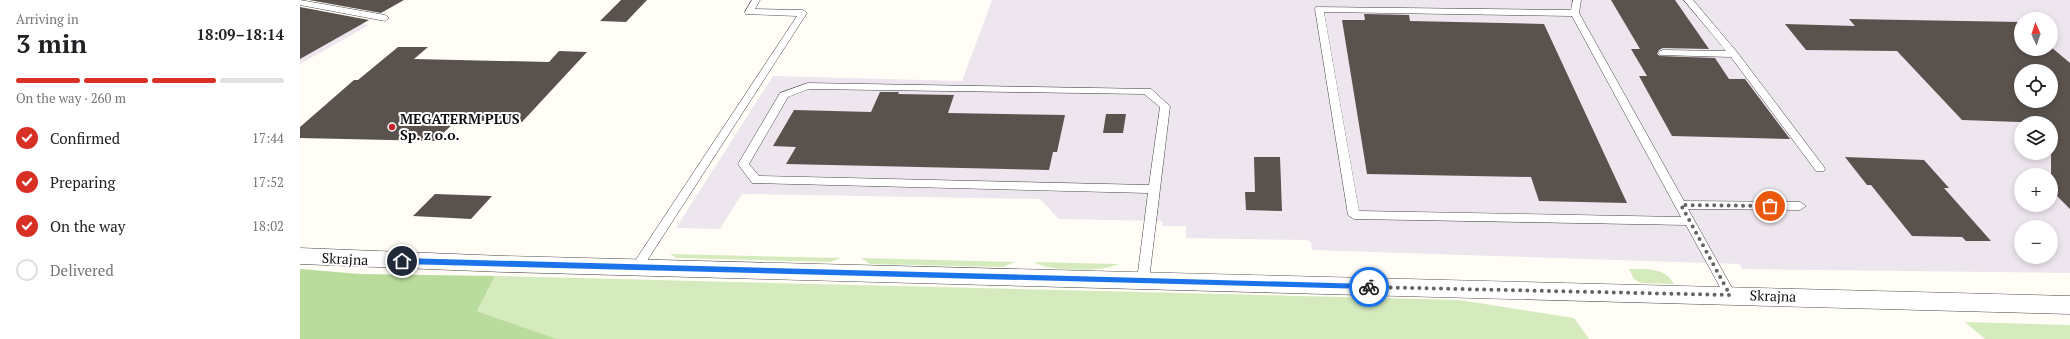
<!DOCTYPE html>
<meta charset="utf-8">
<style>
body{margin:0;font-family:"PT Serif",serif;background:#f6f6f6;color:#202124;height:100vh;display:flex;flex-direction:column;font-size:15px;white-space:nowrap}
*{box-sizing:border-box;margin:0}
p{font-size:13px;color:#757577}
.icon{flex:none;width:22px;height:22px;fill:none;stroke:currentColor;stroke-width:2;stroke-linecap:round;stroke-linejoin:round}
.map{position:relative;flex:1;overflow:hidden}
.details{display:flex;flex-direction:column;background:#fff;width:300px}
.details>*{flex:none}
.needle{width:26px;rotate:357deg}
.fabs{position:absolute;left:1714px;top:12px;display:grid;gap:8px}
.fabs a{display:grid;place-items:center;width:44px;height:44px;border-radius:50%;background:#fff;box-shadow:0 2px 6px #0003;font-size:20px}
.pin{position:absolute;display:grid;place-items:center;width:34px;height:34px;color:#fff;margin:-17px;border:2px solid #fff;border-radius:50%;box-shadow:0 1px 4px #0007}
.courier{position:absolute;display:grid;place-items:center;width:40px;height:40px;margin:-20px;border:3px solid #1a73e8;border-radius:50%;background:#fff;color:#222;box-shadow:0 1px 5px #0007}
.summary em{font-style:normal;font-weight:600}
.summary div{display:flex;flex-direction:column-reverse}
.summary{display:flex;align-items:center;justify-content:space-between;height:68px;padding:0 16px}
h1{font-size:26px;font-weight:600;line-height:30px}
.bar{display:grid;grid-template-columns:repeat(4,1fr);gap:6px 4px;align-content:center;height:48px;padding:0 16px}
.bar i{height:5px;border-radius:3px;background:#e0e0e0}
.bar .active{background:#d93025}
.bar p{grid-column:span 4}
ol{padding:0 16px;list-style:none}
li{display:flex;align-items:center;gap:12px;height:44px}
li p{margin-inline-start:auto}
li .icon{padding:4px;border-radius:50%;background:#d93025;color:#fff;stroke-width:4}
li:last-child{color:#757577}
li i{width:22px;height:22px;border:2px solid #e0e0e0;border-radius:50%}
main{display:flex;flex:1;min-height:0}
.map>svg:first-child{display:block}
.industrial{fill:#eee6ef;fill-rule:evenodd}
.green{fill:#d5ebbd}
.forest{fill:#b9dc9c}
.building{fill:#5a524d;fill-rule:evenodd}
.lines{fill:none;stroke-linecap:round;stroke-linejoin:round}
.lane-casing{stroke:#444;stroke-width:1}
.street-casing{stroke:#444;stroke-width:1}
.lane{fill:#fff;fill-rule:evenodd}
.street{fill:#fff;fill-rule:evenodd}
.route{fill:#1a73e8}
.done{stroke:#646461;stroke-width:4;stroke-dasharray:0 7.2}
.poi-dot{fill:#c4262e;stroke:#fff;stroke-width:1.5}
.labels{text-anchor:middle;stroke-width:4;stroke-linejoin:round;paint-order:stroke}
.poi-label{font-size:14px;font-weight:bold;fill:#111;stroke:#fff;text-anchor:start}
.street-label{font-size:14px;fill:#111;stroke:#fff}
</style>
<main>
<section class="details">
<div class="summary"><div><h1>3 min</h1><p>Arriving in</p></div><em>18:09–18:14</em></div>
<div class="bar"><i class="active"></i><i class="active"></i><i class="active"></i><i></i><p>On the way · 260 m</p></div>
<ol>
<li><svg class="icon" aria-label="check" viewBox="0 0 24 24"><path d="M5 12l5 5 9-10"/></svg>Confirmed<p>17:44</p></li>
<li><svg class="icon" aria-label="check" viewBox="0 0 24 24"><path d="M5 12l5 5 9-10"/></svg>Preparing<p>17:52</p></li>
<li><svg class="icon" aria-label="check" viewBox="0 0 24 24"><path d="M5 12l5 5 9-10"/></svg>On the way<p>18:02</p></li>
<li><i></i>Delivered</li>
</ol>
</section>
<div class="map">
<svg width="1770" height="339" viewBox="0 0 1770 339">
<rect width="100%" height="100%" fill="#fffdf5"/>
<g class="industrial">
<path d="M692 0H1770V273L1442 269 1439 264 1012 250 1011 242 1006 240 886 238V226H862V221L759 219 740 199 442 194 420 229 376 228 473 76 662 81ZM1721 19H1751V49H1721ZM1721 71H1751V101H1721ZM1721 123H1751V153H1721ZM1721 175H1751V205H1721ZM1721 227H1751V257H1721Z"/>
<polygon points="0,12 69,25 0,64"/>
</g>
<g class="green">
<polygon points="370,254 541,258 530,262 377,258"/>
<polygon points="561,258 715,262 703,267 570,264"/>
<path d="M734 262 819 264C804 272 748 272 734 262Z"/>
<path d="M1329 269C1346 269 1365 267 1374 284L1341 283 1334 279Z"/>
<polygon points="195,276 1159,300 1274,318 1289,339 257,339 177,311"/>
<polygon points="1665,322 1770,325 1770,339 1685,339"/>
</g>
<polygon class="forest" points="0,269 60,274 195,276 177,311 257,339 0,339"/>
<g class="building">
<polygon points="9,0 104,0 81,13"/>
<polygon points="321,0 347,0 326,22 300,21"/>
<polygon points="1311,0 1375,0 1409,49 1363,48 1359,50 1357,54 1360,56 1415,58 1429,79 1445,79 1490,139 1372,136 1339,76 1347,76 1331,49 1340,49"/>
<polygon points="0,7 69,20 0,59"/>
<polygon points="1064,14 1109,15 1110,21 1244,24 1327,203 1239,201 1231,177 1067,174 1042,20 1065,20"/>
<path d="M1549 19 1721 22V49H1751V47L1770 63V209L1751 190V123L1662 120 1597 51 1506 50 1485 24 1555 26ZM1721 71H1751V101H1721Z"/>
<polygon points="98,47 128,47 114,59 249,62 259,51 287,52 222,122 157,120 135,141 0,138 0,127 54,80 58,80"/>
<polygon points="580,92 599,92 598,94 654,95 648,113 765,115 757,152 753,152 749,170 486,164 496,147 473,146 494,110 571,112"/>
<polygon points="806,114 826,114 823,133 803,133"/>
<polygon points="954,157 980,157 982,211 946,210 945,192 955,192"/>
<polygon points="1545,157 1624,160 1649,188 1644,188 1691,241 1666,241 1662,237 1612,236 1571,185 1567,185"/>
<polygon points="135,194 192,196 171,219 113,216"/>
</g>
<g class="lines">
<g class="lane-casing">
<g id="lane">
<polygon points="0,0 85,15 89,18 85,21 0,5"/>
<polygon points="452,0 460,0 455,9 503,10 507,13 341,270 333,270 331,267 333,264 497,16 446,14 445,12"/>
<path d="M1273 0H1281L1279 13 1384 201 1500 202 1506 206 1500 210 1388 209 1436 295 1434 298 1430 300 1426 298 1386 225 1054 219 1048 215 1015 9 1016 7 1271 10ZM1024 12 1272 16 1381 217 1059 211Z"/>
<polygon points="1384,0 1393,0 1437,52 1524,167 1525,169 1524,171 1516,171 1431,57 1360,55 1358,53 1360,51 1363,50 1426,51"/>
<path d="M508 83 851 89 870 106 849 280 847 283H839L837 280 848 193 452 183 438 164 480 93ZM509 89 844 94 860 107 849 185 459 176 449 164 488 97Z"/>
</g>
</g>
<g class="street-casing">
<polygon id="street" points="0,248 204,256 1770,296 1770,314 204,272 0,264"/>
</g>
<use href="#lane" class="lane"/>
<use href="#street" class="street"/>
</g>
<polygon class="route" points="102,258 1069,284 1073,287 1069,289 102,264 99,261"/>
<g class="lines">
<polyline class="done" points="1069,287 1430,295 1381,205 1470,206"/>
</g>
<circle class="poi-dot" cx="92" cy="127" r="4"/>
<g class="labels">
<g class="poi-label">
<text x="100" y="124">MEGATERM PLUS<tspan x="100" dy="16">Sp. z o.o.</tspan></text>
</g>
<g class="street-label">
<text transform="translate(45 259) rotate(3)" y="5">Skrajna</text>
<text transform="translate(1473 296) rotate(2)" y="5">Skrajna</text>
</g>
</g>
</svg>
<div class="fabs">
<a><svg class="needle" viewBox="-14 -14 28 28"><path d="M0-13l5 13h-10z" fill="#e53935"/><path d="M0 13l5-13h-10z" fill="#757577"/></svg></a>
<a><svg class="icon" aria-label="locate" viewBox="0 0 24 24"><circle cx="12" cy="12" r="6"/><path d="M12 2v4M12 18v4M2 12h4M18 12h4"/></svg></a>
<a><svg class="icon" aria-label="layers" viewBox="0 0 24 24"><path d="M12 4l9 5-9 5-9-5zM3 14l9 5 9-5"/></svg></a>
<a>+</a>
<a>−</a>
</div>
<div class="pin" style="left:1470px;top:206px;background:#ea580c"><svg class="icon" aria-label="bag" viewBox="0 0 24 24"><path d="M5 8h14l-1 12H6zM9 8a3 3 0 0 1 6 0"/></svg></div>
<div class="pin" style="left:102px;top:261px;background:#1f2937"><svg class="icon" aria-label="home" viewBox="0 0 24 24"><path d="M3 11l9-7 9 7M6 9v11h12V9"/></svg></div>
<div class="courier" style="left:1069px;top:287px"><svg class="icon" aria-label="bike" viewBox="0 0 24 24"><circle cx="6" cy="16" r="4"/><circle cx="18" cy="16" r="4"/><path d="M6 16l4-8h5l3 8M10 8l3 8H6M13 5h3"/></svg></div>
</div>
</main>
